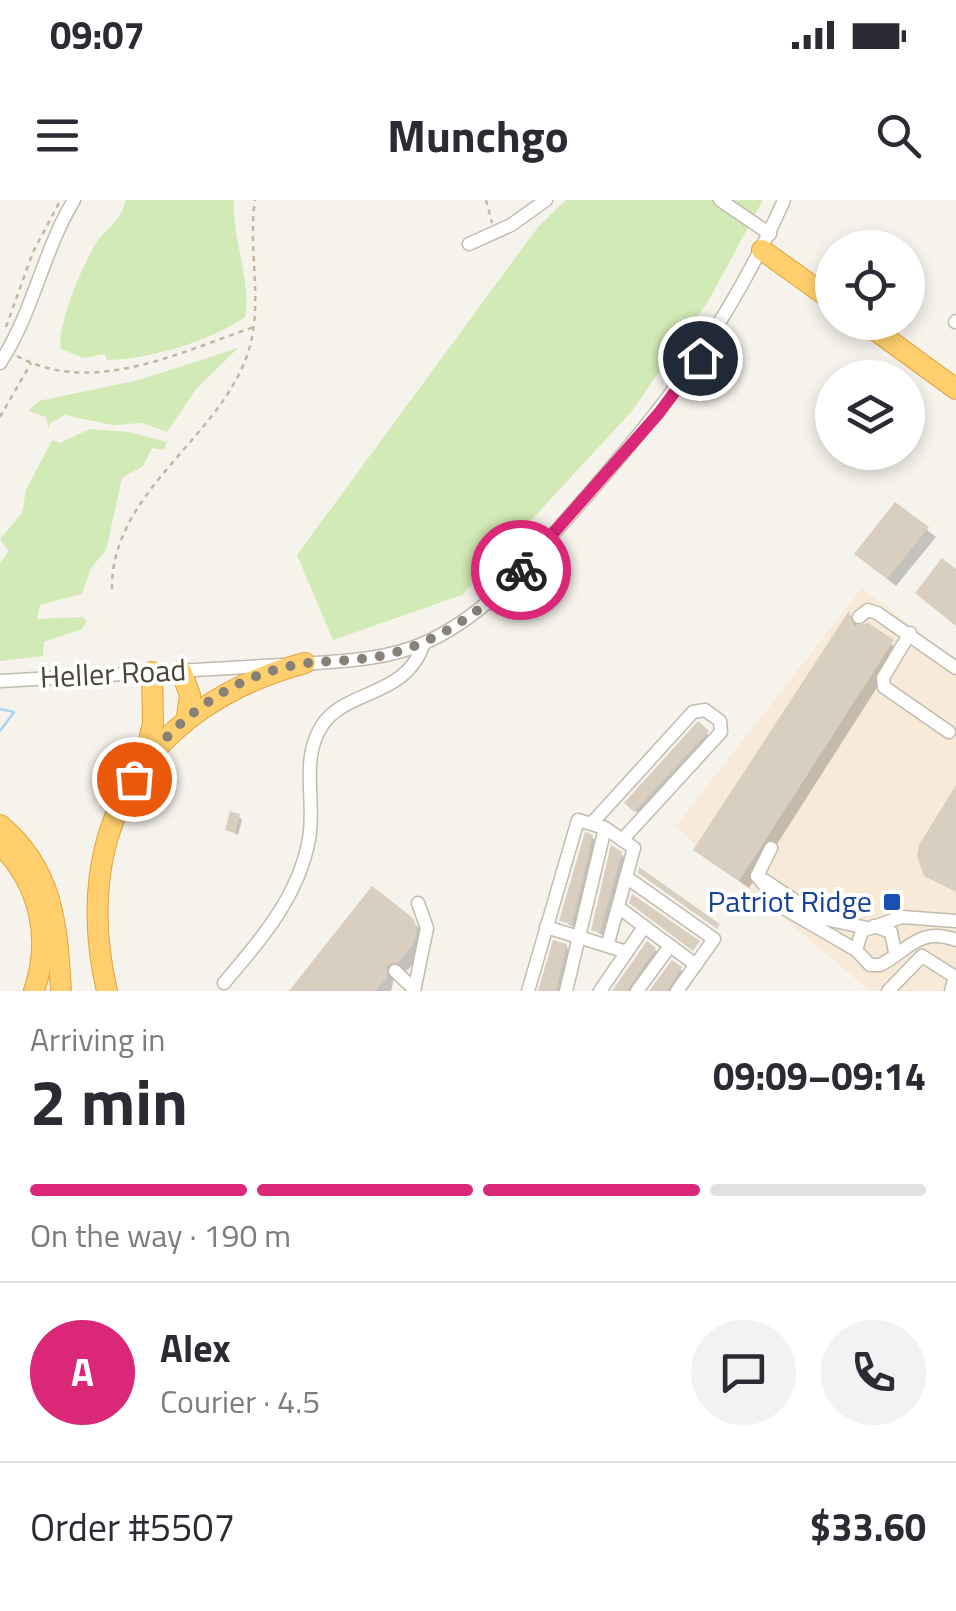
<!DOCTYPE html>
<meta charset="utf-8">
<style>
body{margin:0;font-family:"Titillium Web",sans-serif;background:#f2f2f3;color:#2b2b33;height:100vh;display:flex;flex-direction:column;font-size:38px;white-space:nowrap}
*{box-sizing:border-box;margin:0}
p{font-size:32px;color:#7c7c81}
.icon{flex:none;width:55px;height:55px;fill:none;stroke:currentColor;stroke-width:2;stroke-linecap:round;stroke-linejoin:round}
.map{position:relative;height:791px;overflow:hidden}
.sheet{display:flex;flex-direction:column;background:#fff;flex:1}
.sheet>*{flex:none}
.tools{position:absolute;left:815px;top:30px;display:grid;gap:20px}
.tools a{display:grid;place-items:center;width:110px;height:110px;border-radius:50%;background:#fff;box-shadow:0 5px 15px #0003;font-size:50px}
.pin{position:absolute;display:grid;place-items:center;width:85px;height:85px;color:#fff;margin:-42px;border:5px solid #fff;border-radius:50%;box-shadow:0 2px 10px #0007}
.courier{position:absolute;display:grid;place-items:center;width:100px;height:100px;margin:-50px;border:8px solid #db2777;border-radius:50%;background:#fff;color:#222;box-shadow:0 2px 12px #0007}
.headline em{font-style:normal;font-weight:700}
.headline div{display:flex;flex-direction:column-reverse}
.headline{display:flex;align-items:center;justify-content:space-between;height:170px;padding:0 30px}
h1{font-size:65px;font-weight:700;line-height:75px}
.bar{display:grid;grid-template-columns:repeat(4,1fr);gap:15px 10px;align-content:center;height:120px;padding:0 30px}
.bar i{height:12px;border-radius:8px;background:#e1e1e2}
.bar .active{background:#db2777}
.bar p{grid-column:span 4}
.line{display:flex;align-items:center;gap:25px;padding:0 30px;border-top:2px solid #e1e1e2}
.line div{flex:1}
.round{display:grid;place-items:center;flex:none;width:105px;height:105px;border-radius:52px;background:#f2f2f3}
.status{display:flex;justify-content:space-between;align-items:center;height:70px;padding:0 50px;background:#fff;direction:ltr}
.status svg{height:28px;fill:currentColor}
header{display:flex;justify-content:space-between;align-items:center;height:130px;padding:0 30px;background:#fff;font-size:45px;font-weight:700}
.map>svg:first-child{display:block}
.commercial{fill:#f7ead8}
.green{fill:#d2eab5}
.shadow{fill:#0003}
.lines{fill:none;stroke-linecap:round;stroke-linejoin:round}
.stream{stroke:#a9d4f2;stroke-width:2.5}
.building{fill:#d8cfc1}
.minor-casing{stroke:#c2bbae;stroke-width:15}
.highway-casing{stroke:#e0a43c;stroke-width:22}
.path{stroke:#c4b79f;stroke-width:2.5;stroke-dasharray:5 5;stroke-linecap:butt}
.minor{stroke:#fff;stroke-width:12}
.highway{stroke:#ffcf6e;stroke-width:20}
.done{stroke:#878178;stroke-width:10;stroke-dasharray:0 18}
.route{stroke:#db2777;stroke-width:12}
.transit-dot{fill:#1a4fb4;stroke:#fff;stroke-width:4}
.labels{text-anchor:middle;stroke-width:8;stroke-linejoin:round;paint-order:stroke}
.street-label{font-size:30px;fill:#4b4439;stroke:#fff}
.transit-label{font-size:30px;fill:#164399;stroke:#fff;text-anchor:end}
</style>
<div class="status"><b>09:07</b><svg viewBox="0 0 49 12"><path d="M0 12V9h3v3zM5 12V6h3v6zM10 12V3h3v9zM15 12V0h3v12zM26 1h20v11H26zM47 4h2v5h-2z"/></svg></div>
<header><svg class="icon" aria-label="menu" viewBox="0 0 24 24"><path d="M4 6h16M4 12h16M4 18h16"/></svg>Munchgo<svg class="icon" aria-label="search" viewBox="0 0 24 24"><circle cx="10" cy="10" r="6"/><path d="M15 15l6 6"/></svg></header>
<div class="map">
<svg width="956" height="791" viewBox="0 0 956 791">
<rect width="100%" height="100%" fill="#f6f3ec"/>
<polygon class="commercial" points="862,388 956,460 956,791 870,791 675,627"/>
<g class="green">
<path d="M126 0H234C232 37 252 86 245 117 208 142 151 159 107 160L105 154 83 158 61 149C55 128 86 55 100 38 113 23 120 21 126 0Z"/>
<polygon points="566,0 763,0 710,98 632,211 462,395 333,440 297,355 538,27"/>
<polygon points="238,148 197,188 167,232 142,223 112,225 65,215 49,224 49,230 46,217 28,211 39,201 139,180"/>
<polygon points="90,229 129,232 167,242 164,250 152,248 143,266 122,278 106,350 91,368 82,394 40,405 37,419 83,417 87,421 82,429 44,442 43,456 0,461 0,363 9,351 0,339 22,313 26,290 52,240 60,243"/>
</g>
<g class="shadow">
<polygon points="895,305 936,337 896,386 866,362"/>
<polygon points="850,415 859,427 901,450 749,688 705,658"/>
<polygon points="698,525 715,541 644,619 627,603"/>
<polygon points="238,616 242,620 238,635 227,629"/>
<polygon points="592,637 600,646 580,731 562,720"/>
<polygon points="621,654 630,663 609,740 594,730"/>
<polygon points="411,720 421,730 421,753 408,770 395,773 391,791 292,791"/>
<polygon points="566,746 573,754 566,791 541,791"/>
<polygon points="655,750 663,758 639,791 615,791"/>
<polygon points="680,769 689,777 679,791 652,791"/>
</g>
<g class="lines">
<polyline class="stream" points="0,509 14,512 0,531"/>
</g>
<g class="building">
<polygon points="895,302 929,327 887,379 854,354"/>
<polygon points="942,358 956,369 956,426 915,393"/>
<polygon points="849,411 854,426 868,423 894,440 739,681 693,650"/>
<polygon points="698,521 709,531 634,612 624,603"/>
<polygon points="956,585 956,692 924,676 917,656 919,645"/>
<polygon points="230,611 240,614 235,633 225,630"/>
<polygon points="585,632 593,635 572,724 559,721"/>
<polygon points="611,645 622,652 600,733 591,730"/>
<polygon points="639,667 720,724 717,729 638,673"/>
<polygon points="372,686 413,718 417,729 413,744 399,762 387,765 387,777 376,791 289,791"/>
<polygon points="632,694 700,741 693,751 629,703"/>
<polygon points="553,740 567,744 556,791 538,791"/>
<polygon points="647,741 656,748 627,791 612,791"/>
<polygon points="672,760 682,767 667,791 649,791"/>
</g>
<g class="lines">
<g class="minor-casing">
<g id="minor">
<polyline points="720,0 770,34"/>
<polyline points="469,44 511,25 546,0"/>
<polyline points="955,122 956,121"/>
<path d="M0 163C33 113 43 51 74 0"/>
<polyline points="859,417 868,410 877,413 956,468"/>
<polyline points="910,433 883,478 884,487 949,532"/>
<path d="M302 464C343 461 384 460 422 444 485 417 527 364 571 314 662 211 728 127 784 0"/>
<polyline points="0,481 282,465"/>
<polyline points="592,623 693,512 705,510 720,521 721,532 622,640"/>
<polyline points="757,676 782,707 856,750"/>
<polyline points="757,676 771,648"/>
<polyline points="626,677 714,739 677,791"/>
<polyline points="764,680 821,718 867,728"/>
<polyline points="618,707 696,765"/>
<path d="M956 721 902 717 862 731 856 750 870 765H880C908 751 919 726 956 740"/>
<polyline points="874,726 891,732 895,752"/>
<polyline points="546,727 627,752"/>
<polyline points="395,771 414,789"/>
<path d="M224 783C260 741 299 696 309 639 316 601 300 562 321 527 345 488 406 499 424 443"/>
<polyline points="414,791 427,728 418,703"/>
<polyline points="528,791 578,620 605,628 634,648 608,743"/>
<polyline points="566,791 605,628"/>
<polyline points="600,791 644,727"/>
<polyline points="637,791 670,746"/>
<polyline points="888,791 922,756 955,777 951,791"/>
</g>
</g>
<g class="highway-casing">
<g id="highway">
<polyline points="762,50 832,100"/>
<polyline points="864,122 956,189"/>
<polyline points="181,471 190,495 187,516"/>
<polyline points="145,558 153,523 152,472"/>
<path d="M0 625C54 670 57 726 61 791"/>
<path d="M0 644C40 684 52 738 34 791"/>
<path d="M107 791C69 628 147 505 305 463"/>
</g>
</g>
<g class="path">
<polyline points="486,0 492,23"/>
<polyline points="6,127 33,52 60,1"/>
<path d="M17 156C92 197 180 152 254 127"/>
<polyline points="0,217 31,163"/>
<path d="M112 389C111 295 212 243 245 161 266 109 247 53 255 0"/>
</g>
<use href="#minor" class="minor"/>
<use href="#highway" class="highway"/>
</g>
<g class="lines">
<path class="done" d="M134 579C172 519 237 471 309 463 337 460 365 461 393 453 443 439 487 408 521 370"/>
<polyline class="route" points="521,370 659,213 700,158"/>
</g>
<rect class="transit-dot" x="882" y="692" width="20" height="20" rx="5"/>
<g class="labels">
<g class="street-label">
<text transform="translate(113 474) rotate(-3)" y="10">Heller Road</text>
</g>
<g class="transit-label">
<text x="872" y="712">Patriot Ridge</text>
</g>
</g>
</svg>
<div class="tools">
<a><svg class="icon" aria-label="locate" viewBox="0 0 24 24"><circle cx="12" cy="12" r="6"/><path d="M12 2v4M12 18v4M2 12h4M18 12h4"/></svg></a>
<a><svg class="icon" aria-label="layers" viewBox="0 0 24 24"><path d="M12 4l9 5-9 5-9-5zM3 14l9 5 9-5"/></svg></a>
</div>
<div class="pin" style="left:134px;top:579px;background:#ea580c"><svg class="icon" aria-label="bag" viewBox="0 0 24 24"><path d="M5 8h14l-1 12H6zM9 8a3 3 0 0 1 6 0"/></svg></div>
<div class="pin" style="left:700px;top:158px;background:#1f2937"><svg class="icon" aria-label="home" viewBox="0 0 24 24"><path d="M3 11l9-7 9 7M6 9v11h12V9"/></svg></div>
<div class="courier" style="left:521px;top:370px"><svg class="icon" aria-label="bike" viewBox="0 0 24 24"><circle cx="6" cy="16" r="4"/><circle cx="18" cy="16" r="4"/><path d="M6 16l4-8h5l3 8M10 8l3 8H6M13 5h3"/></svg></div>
</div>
<section class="sheet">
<div class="headline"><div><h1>2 min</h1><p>Arriving in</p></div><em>09:09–09:14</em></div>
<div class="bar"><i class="active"></i><i class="active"></i><i class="active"></i><i></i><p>On the way · 190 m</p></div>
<div class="line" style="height:180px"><b class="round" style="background:#db2777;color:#fff">A</b><div><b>Alex</b><p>Courier · 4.5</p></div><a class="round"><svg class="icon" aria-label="chat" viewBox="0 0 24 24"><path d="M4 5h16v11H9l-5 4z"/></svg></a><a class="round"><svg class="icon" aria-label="phone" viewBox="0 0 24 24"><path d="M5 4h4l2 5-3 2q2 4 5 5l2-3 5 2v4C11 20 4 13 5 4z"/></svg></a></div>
<div class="line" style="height:130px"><div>Order #5507</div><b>$33.60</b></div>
</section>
